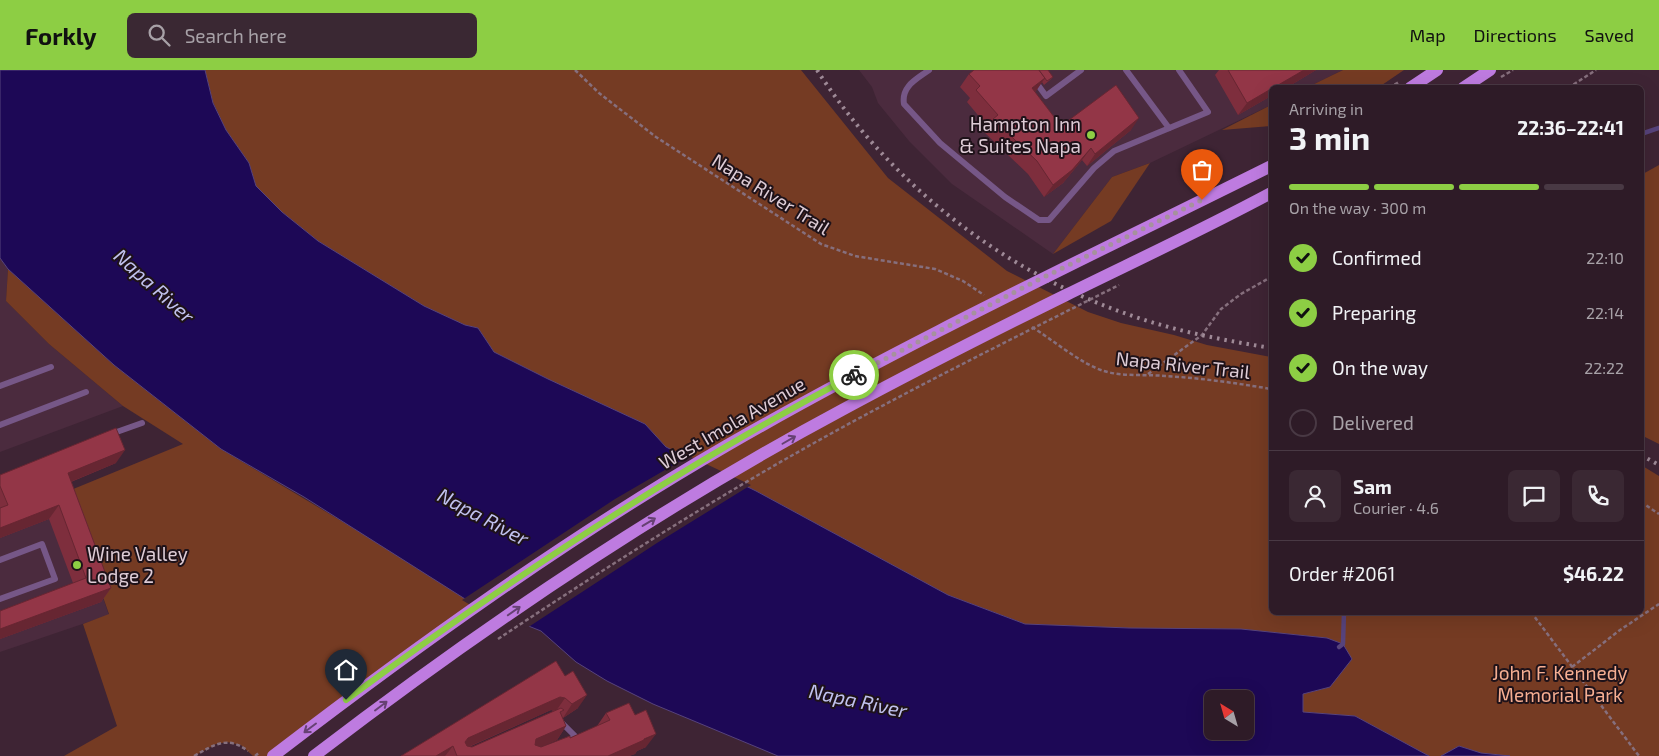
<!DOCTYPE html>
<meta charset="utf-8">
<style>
body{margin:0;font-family:"Exo 2",sans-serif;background:#3a2833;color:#f1f3f6;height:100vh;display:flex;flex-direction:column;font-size:19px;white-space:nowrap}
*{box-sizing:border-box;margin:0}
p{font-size:16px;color:#a7a1a7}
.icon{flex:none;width:28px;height:28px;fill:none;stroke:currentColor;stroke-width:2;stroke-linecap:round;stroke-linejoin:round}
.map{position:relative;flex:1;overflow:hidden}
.details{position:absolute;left:1269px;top:15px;width:375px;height:530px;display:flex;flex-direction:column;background:#2e1b27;border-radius:8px;box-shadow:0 5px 20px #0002,0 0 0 1px #493944}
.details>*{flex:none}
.needle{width:32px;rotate:323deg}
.fabs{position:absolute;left:1204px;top:620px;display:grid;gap:10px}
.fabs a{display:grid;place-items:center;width:50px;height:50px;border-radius:8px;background:#2e1b27;box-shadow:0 5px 20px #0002,0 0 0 1px #493944;font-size:25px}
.pin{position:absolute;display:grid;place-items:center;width:42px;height:42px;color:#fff;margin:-51px -21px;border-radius:50% 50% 50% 0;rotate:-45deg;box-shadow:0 0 5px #0007}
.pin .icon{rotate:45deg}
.courier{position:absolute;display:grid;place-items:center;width:50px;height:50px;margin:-25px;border:4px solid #8dce44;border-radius:50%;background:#fff;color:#222;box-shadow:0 1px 6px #0007}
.overview em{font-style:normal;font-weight:700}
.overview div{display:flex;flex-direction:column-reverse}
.overview{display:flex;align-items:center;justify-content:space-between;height:85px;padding:0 20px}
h1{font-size:32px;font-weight:700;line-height:38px}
.bar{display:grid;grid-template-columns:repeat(4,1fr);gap:8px 5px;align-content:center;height:60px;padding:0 20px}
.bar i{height:6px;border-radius:4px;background:#493944}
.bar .on{background:#8dce44}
.bar p{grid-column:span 4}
.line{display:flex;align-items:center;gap:12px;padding:0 20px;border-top:1px solid #493944}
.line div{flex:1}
.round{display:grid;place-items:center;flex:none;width:52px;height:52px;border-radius:8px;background:#3a2833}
ol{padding:0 20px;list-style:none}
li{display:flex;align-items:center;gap:15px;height:55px}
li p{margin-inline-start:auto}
li .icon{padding:5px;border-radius:50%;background:#8dce44;color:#111;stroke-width:4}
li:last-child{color:#a7a1a7}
li i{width:28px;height:28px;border:2px solid #493944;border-radius:50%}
header{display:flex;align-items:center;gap:30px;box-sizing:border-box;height:70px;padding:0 25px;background:#8dce44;color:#111}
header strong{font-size:24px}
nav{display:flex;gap:28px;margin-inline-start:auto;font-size:18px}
.search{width:350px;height:45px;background:#3a2833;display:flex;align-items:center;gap:12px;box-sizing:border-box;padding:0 18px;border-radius:8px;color:#a7a1a7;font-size:19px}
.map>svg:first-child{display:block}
.built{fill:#4b2b3e}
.green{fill:#753b23}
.water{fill:#1d0856;stroke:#57437c;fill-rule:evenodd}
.pier{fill:#3e2434}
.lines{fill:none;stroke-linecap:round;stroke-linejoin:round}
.stream{stroke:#57437c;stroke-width:4.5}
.path{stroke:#866f7d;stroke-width:2.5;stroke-dasharray:4 2.5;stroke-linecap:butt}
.lane{stroke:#765787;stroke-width:6}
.primary{stroke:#be7be0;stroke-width:12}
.rail{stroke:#9f8a97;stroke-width:4;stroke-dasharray:2.5 5;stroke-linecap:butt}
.path-bridge{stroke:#866f7d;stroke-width:2.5;stroke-dasharray:4 2.5;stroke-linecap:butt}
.primary-bridge{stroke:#be7be0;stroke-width:12}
.wall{fill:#7e2e3d;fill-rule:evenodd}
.shaded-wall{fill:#672632}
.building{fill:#933647;stroke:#672632}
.oneway{stroke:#664173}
.done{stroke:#a6919d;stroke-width:5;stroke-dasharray:0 9}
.route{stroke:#8dce44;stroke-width:6}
.poi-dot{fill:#8dce44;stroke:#1e1219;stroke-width:2}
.labels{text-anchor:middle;stroke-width:4;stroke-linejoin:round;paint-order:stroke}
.poi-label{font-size:19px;fill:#deccd6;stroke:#1e1219;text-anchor:end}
.street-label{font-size:19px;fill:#deccd6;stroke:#1e1219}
.park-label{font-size:19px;fill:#f6ae92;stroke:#1e1219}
.water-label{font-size:20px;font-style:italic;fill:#c1c2ef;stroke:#1e1219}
</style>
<header>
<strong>Forkly</strong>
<div class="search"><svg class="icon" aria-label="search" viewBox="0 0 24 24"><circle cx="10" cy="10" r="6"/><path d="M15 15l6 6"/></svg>Search here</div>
<nav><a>Map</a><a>Directions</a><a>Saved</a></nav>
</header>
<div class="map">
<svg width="1659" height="686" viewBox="0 0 1659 686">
<rect width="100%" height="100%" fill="#3e2434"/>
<g class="built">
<polygon points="859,0 1343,0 1308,17 1271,18 1271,35 1150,93 1112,107 1053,184 952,114 909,71 878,33 872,17"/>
<polygon points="0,188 8,199 6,231 49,274 123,336 0,382"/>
<polygon points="66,422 109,545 0,582 0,447"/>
</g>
<g class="green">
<polygon points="205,0 801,0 888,108 1007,201 1088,242 1121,253 1174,265 1207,275 1271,287 1271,542 1641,542 1641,395 1659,406 1659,686 1510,686 1481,683 1459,676 1441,686 1429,686 1355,646 1303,642 1303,624 1330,617 1327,568 1241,559 1129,558 1025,554 948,525 756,421 666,377 645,354 548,309 494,282 478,258 465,255 424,236 318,171 282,142 256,116 249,93 226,60 213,32"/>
<polygon points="1343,0 1404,0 1379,17 1308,17"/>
<polygon points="1271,35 1271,56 1222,60"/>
<polygon points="1150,93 1111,151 1053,184 1112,107"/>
<polygon points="1659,95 1659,374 1641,365 1641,105"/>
<polygon points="8,199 114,295 221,379 480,534 273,686 253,686 241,675 227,672 216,674 194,686 64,686 117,656 83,554 109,544 66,422 183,374 123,336 49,274 6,231"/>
</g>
<g class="water">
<path d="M0 0H205L213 33 226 60 249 93 256 116 282 142 318 171 424 236 465 255 478 258 494 282 548 309 645 354 666 377 756 421 948 525 1025 554 1129 558 1241 559 1327 568 1343 574 1352 589 1330 617 1303 624V642L1355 646 1429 686H778L653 634 607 611 576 592 541 561 473 534 304 427 221 379 114 295 8 199 0 188ZM1212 629H1245V661H1212Z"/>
<polygon points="1459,676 1481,683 1510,686 1441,686"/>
</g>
<polygon class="pier" points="689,386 751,415 657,473 527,558 472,536 462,530 615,429"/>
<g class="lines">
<g class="stream">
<polyline points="1641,64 1659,58"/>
<polyline points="1339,577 1343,574 1344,542"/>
</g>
<g class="path">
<polyline points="575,0 599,23 656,67 821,174 855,186 935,199 963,211 984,225"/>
<polyline points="1501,7 1513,0"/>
<polyline points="1389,18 1399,12"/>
<polyline points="1568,18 1596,0"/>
<path d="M1032 257C1053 270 1081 294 1104 301 1123 307 1145 304 1165 306 1201 308 1236 313 1271 319"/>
<polyline points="1148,304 1202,265 1221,239 1241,224 1271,207"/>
<polyline points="1641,432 1659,444"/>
<polyline points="1531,542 1639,686"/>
<polyline points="1572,597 1620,560 1659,534"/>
<path d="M194 686C214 675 227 665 248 681"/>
</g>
<g class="lane">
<path d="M929 0C917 9 901 16 904 34L940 73 1005 127 1039 150H1049L1094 98 1114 81 1208 42 1179 0"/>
<polyline points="1027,0 1046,26 1081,0"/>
<polyline points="1126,0 1169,58"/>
<polyline points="0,316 51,297"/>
<polyline points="0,355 86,322"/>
<polyline points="111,364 142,353"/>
<polyline points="0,490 42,474 55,509 0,529"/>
<polyline points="561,652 576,667 570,669"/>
</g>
<g class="primary">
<polyline points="1410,18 1437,0"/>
<polyline points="1463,18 1490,0"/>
</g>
<g class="rail">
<path d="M817 0C890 113 1000 200 1127 244 1174 261 1223 270 1271 278"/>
<polyline points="1641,385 1659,395"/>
</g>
<g class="path-bridge">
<path d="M498 569C590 508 682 449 777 394 888 330 1004 273 1119 215"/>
<polyline points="255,686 260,682"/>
</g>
<g class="primary-bridge">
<path d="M273 686C418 575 567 468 726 376 903 274 1088 187 1271 96"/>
<path d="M314 686C481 558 657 439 842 340 916 300 991 262 1066 225 1135 191 1204 159 1271 123"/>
</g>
</g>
<g class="wall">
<polygon points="1219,0 1316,0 1286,18 1271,18 1271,26 1238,45 1215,5"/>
<polygon points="969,4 1053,7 1050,10 1044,15 1042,12 1035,22 1061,56 1131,60 1087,96 1082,90 1063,113 1044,127 1028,104 984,62 987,56 967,32 970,28 960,17"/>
<polygon points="116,393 71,412 111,518 101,532 0,569 0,541 73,513 49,449 0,468 0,405"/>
<path d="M556 591 578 638 563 648 562 647 566 656 557 670 540 677H541L570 668 597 656 606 643 646 677 637 681 635 684 629 686H401ZM551 640 554 641 472 677H469Z"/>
</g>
<g class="shaded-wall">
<polygon points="1304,0 1316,0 1286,18 1273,18"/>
<polygon points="1045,8 1036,21 1023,31 1032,18"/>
<polygon points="1271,19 1271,26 1238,45 1247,33"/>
<polygon points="1139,48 1131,60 1087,96 1095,84"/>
<polygon points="1091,78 1082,90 1063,113 1044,127 1053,115"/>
<polygon points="125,380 116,393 58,417 68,403"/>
<polygon points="59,435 49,449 0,468 0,458"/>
<polygon points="111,518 101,532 0,569 0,559"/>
<polygon points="587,625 578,638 563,648 572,634"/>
<polygon points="560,627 565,628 556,641 551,640 459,681 468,668"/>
<polygon points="566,656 557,670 526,683 536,669"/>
<polygon points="656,664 646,677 637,681 635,684 629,686 608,686"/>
<polygon points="453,676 445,686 436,686"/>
</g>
<g class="building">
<polygon points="974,0 1039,0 1045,8 1032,18 1061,56 1116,15 1139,48 1095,84 1091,78 1072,100 1053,115 1037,91 993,49 998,45 976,20 980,16 969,4"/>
<polygon points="1039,0 1048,0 1053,7 1047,11"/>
<polygon points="1228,0 1304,0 1273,18 1271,18 1271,19 1247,33"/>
<polygon points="116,358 125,380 68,403 111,518 0,559 0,541 86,508 59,435 0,458 0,438 8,435 0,416 0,405"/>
<polygon points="556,591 565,606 573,601 587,625 572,634 565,628 560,627 468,668 465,672 467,676 472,677 561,638 564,640 560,642 566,656 536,669 535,675 541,677 570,666 570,668 610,650 606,643 629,633 635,645 646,640 656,664 644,669 644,670 608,686 457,686 453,676 436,686 401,686"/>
</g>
<defs><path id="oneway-shaft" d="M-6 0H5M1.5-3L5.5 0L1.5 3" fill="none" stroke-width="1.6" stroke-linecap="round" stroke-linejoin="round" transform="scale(1.25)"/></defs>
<g class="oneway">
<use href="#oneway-shaft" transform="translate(789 370) rotate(-30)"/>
<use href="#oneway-shaft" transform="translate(649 452) rotate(-31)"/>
<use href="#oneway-shaft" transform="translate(514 541) rotate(-35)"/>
<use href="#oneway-shaft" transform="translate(381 636) rotate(-37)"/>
<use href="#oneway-shaft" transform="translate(310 658) rotate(143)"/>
</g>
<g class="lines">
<polyline class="done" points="854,305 1036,211 1202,130"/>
<path class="route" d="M346 630C508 510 676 399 854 305"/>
</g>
<g class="poi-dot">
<circle cx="1091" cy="65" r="5"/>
<circle cx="77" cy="495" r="5"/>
</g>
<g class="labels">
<g class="poi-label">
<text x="1081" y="61">Hampton Inn<tspan x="1081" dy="22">&amp; Suites Napa</tspan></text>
<text x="87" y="491" text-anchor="start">Wine Valley<tspan x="87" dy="22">Lodge 2</tspan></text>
</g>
<g class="street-label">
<text transform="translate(771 124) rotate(32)" y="7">Napa River Trail</text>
<text transform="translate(1183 295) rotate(6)" y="7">Napa River Trail</text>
<text transform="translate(732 353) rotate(-30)" y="7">West Imola Avenue</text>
</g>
<g class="park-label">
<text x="1560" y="610">John F. Kennedy<tspan x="1560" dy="22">Memorial Park</tspan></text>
</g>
<g class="water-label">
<text transform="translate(154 216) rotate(42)" y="7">Napa River</text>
<text transform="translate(483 447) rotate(28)" y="7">Napa River</text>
<text transform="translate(858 631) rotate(12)" y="7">Napa River</text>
</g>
</g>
</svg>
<div class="fabs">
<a><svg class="needle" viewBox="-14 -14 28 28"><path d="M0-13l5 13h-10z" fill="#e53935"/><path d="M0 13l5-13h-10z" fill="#a7a1a7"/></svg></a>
</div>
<div class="pin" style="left:1202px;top:130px;background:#ea580c"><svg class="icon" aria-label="bag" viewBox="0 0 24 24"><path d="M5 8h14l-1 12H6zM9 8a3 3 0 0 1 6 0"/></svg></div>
<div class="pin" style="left:346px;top:630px;background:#1f2937"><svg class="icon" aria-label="home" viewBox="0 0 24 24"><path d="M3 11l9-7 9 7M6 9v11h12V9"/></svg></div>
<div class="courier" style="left:854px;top:305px"><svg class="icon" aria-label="bike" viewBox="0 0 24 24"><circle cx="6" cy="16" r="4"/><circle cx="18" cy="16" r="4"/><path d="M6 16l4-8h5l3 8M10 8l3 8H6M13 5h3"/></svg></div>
<section class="details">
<div class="overview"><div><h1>3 min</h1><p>Arriving in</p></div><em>22:36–22:41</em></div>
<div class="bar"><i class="on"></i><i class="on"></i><i class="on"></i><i></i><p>On the way · 300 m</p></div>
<ol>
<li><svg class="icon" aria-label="check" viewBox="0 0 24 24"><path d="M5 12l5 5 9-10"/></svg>Confirmed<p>22:10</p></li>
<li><svg class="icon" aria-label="check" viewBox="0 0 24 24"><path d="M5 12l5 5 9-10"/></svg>Preparing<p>22:14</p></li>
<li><svg class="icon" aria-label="check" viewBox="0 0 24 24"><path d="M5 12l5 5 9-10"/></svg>On the way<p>22:22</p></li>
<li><i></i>Delivered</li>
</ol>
<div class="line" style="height:90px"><a class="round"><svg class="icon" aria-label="person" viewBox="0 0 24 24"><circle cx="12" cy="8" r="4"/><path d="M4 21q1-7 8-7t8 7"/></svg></a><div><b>Sam</b><p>Courier · 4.6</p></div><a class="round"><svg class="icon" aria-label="chat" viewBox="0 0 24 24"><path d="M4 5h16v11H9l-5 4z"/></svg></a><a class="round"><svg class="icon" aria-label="phone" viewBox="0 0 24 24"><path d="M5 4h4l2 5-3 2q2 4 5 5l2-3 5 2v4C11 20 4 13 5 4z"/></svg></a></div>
<div class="line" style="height:65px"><div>Order #2061</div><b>$46.22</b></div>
</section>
</div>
